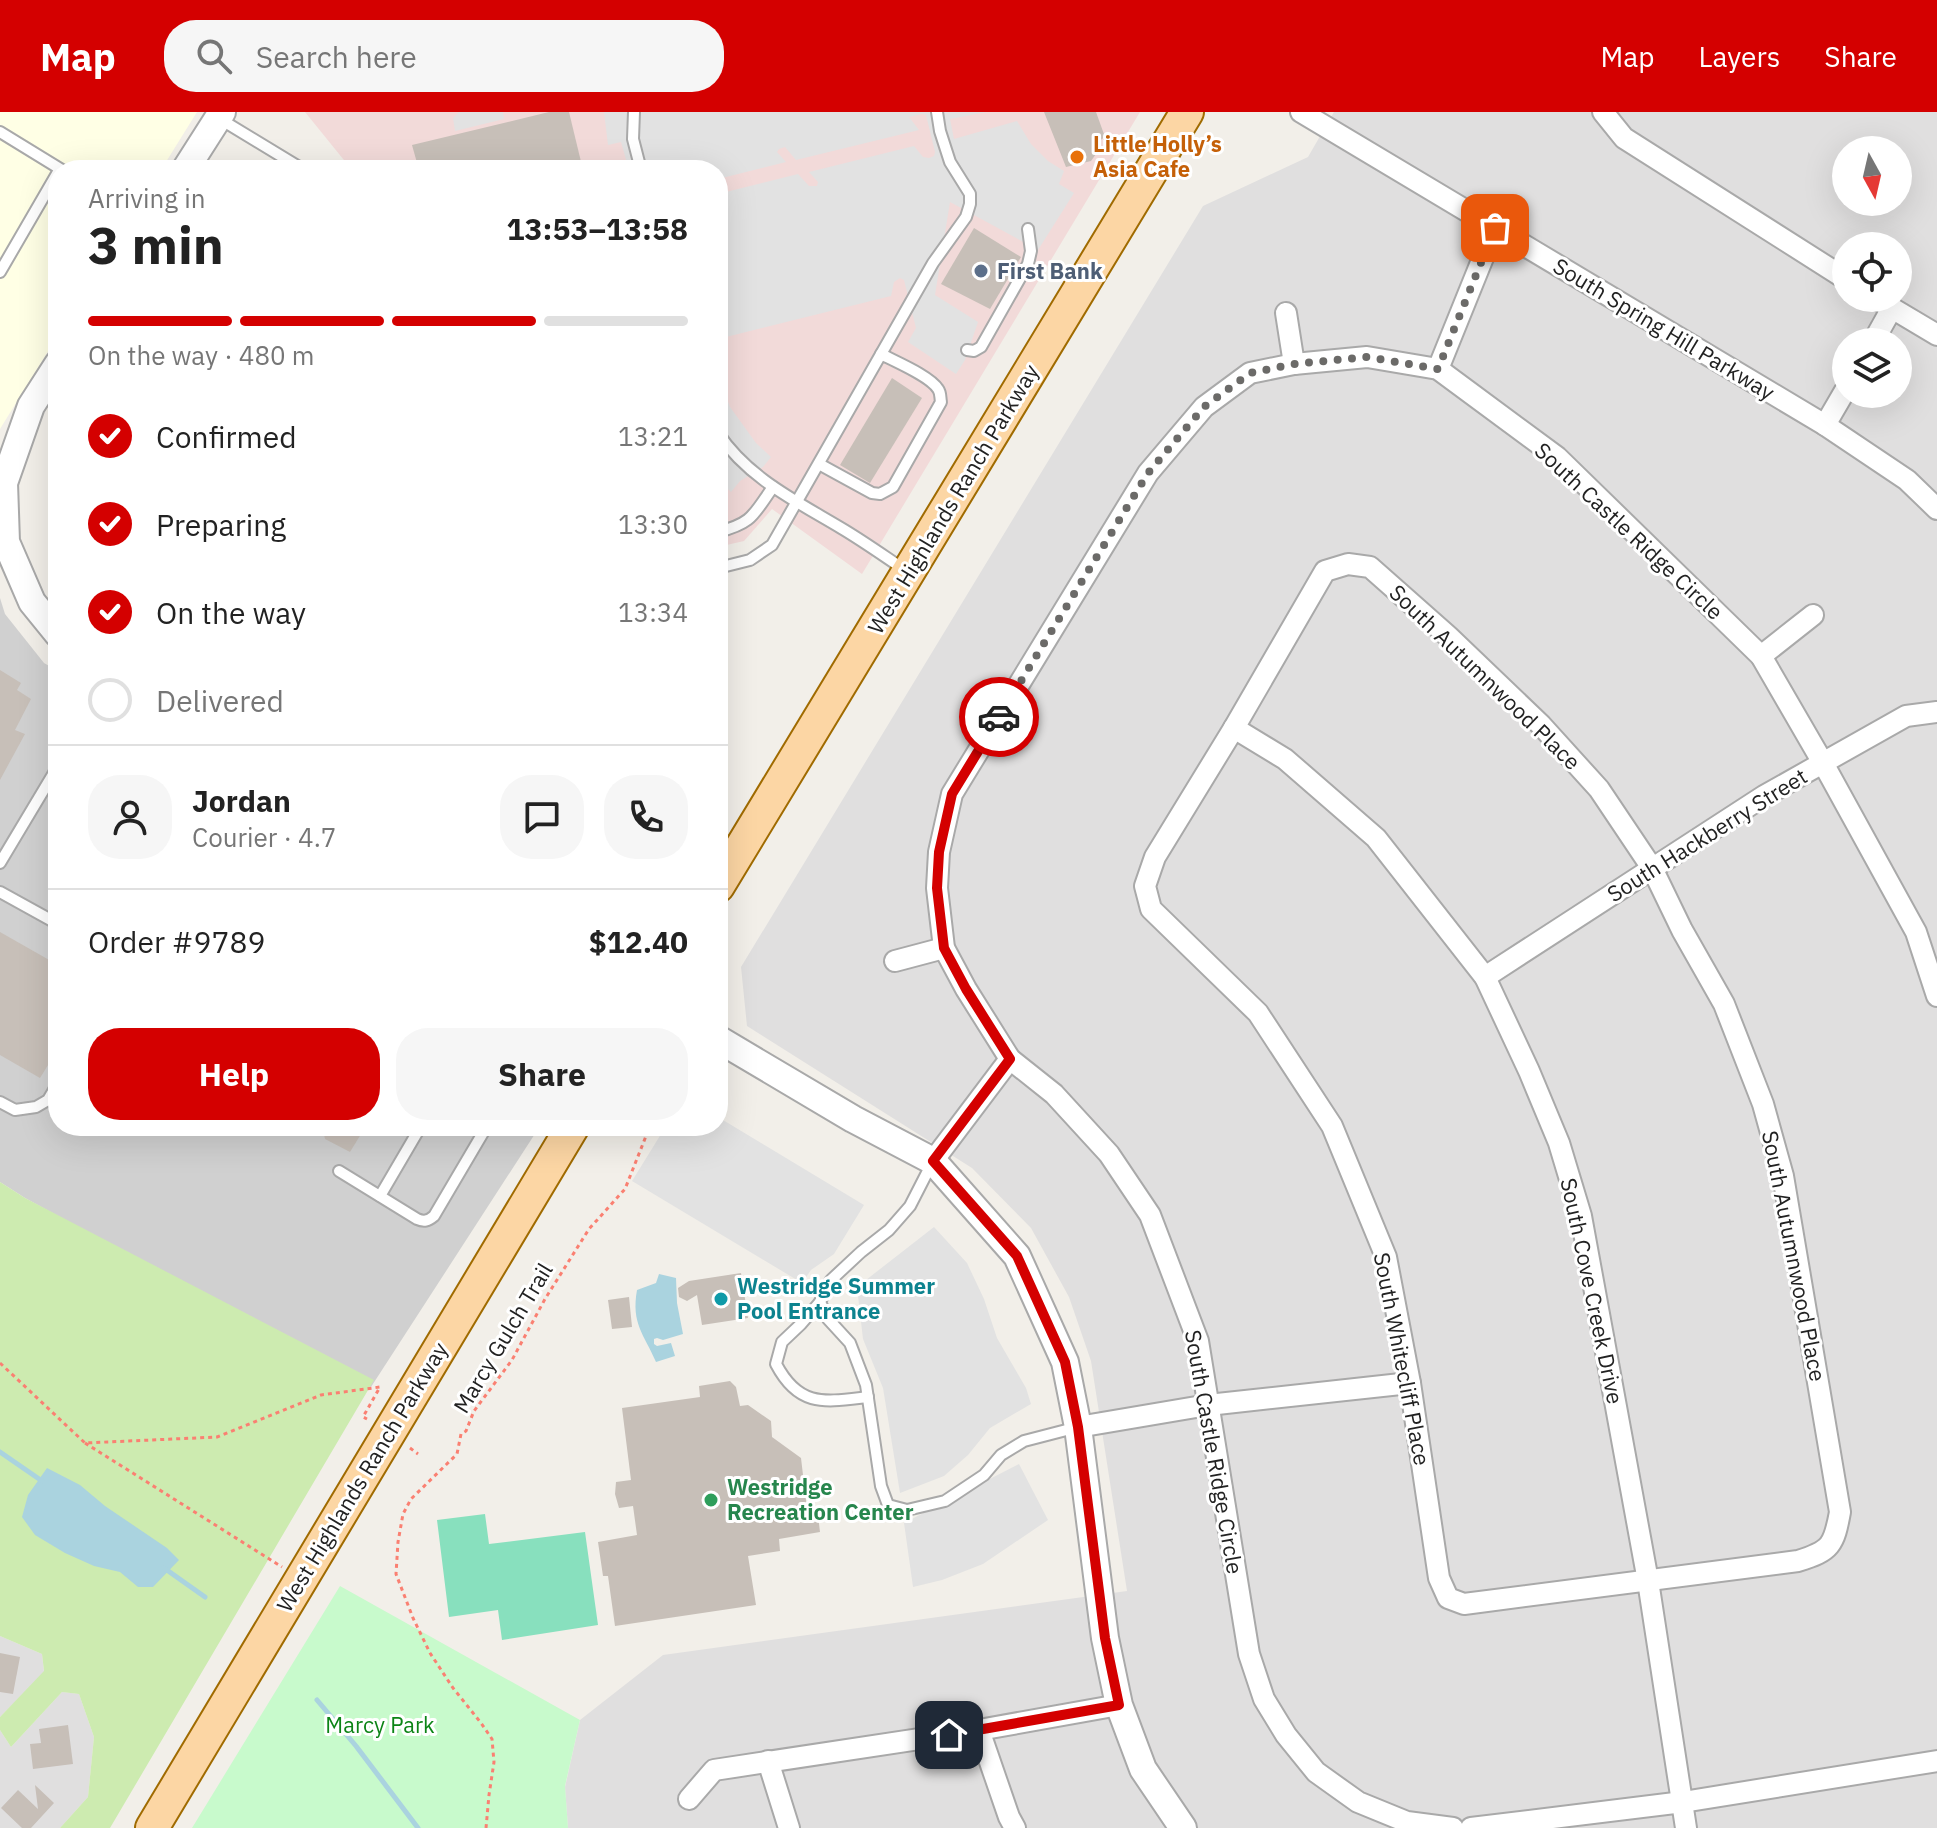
<!DOCTYPE html>
<meta charset="utf-8">
<style>
body{margin:0;font-family:"IBM Plex Sans",sans-serif;background:#f6f6f6;color:#222;height:100vh;display:flex;flex-direction:column;font-size:30px;white-space:nowrap}
*{box-sizing:border-box;margin:0}
p{font-size:26px;color:#767676}
.icon{flex:none;width:44px;height:44px;fill:none;stroke:currentColor;stroke-width:2;stroke-linecap:round;stroke-linejoin:round}
.map{position:relative;flex:1;overflow:hidden}
.sheet{position:absolute;left:48px;top:48px;width:680px;height:976px;display:flex;flex-direction:column;background:#fff;border-radius:32px;box-shadow:0 8px 32px #0002}
.sheet>*{flex:none}
.needle{width:52px;rotate:172deg}
.fabs{position:absolute;left:1832px;top:24px;display:grid;gap:16px}
.fabs a{display:grid;place-items:center;width:80px;height:80px;border-radius:50%;background:#fff;box-shadow:0 8px 32px #0002;font-size:40px}
.pin{position:absolute;display:grid;place-items:center;width:68px;height:68px;color:#fff;margin:-34px;border-radius:16px;box-shadow:0 4px 12px #0006}
.courier{position:absolute;display:grid;place-items:center;width:80px;height:80px;margin:-40px;border:6px solid #d40000;border-radius:50%;background:#fff;color:#222;box-shadow:0 2px 10px #0007}
.summary em{font-style:normal;font-weight:800}
.summary div{display:flex;flex-direction:column-reverse}
.summary{display:flex;align-items:center;justify-content:space-between;height:136px;padding:0 40px}
h1{font-size:52px;font-weight:800;line-height:60px}
.bar{display:grid;grid-template-columns:repeat(4,1fr);gap:12px 8px;align-content:center;height:96px;padding:0 40px}
.bar i{height:10px;border-radius:6px;background:#e0e0e0}
.bar .selected{background:#d40000}
.bar p{grid-column:span 4}
.line{display:flex;align-items:center;gap:20px;padding:0 40px;border-top:2px solid #e0e0e0}
.line div{flex:1}
.round{display:grid;place-items:center;flex:none;width:84px;height:84px;border-radius:32px;background:#f6f6f6}
ol{padding:0 40px;list-style:none}
li{display:flex;align-items:center;gap:24px;height:88px}
li p{margin-inline-start:auto}
li .icon{padding:8px;border-radius:50%;background:#d40000;color:#fff;stroke-width:4}
li:last-child{color:#767676}
li i{width:44px;height:44px;border:4px solid #e0e0e0;border-radius:50%}
.button{display:flex;gap:16px;margin-top:auto;padding:16px 40px}
.button a{flex:1;height:92px;border-radius:32px;background:#d40000;color:#fff;font-size:32px;font-weight:800;line-height:92px;text-align:center}
.button a+a{background:#f6f6f6;color:#222}
header{display:flex;align-items:center;gap:48px;box-sizing:border-box;height:112px;padding:0 40px;background:#d40000;color:#fff}
header strong{font-size:38px}
nav{display:flex;gap:44px;margin-inline-start:auto;font-size:28px}
.search{width:560px;height:72px;background:#f6f6f6;display:flex;align-items:center;gap:20px;box-sizing:border-box;padding:0 28px;border-radius:32px;color:#767676;font-size:30px}
.map>svg:first-child{display:block}
.residential{fill:#e0dfdf;fill-rule:evenodd}
.commercial{fill:#f2dad9}
.education{fill:#ffffe5}
.religious{fill:#d0d0d0}
.grass{fill:#cdebb0}
.park{fill:#c8facc}
.pitch{fill:#88e0be}
.parking{fill:#e2e2e2}
.water{fill:#aad3df}
.lines{fill:none;stroke-linecap:round;stroke-linejoin:round}
.stream{stroke:#aad3df;stroke-width:5}
.building{fill:#c7bfb8}
.service-casing{stroke:#a9a9a9;stroke-width:14}
.minor-casing{stroke:#a9a9a9;stroke-width:24}
.tertiary-casing{stroke:#a9a9a9;stroke-width:30}
.primary-casing{stroke:#a06b00;stroke-width:36}
.path{stroke:#fa8072;stroke-width:3;stroke-dasharray:4 4;stroke-linecap:butt}
.service{stroke:#fff;stroke-width:10}
.minor{stroke:#fff;stroke-width:20}
.tertiary{stroke:#fff;stroke-width:26}
.primary{stroke:#fcd6a4;stroke-width:32}
.done{stroke:#6b6a68;stroke-width:8;stroke-dasharray:0 14.4}
.route{stroke:#d40000;stroke-width:10}
.food-dot{fill:#e8710a;stroke:#fff;stroke-width:3}
.service-dot{fill:#5c6f8a;stroke:#fff;stroke-width:3}
.culture-dot{fill:#0f9aa8;stroke:#fff;stroke-width:3}
.leisure-dot{fill:#2e9e5b;stroke:#fff;stroke-width:3}
.labels{text-anchor:middle;stroke-width:6;stroke-linejoin:round;paint-order:stroke}
.food-label{font-size:22px;font-weight:bold;fill:#c56008;stroke:#fff;text-anchor:start}
.service-label{font-size:22px;font-weight:bold;fill:#4e5e75;stroke:#fff;text-anchor:start}
.street-label{font-size:22px;fill:#222;stroke:#fff}
.culture-label{font-size:22px;font-weight:bold;fill:#0d838f;stroke:#fff;text-anchor:start}
.leisure-label{font-size:22px;font-weight:bold;fill:#27864d;stroke:#fff;text-anchor:start}
.park-label{font-size:22px;fill:#0c8416;stroke:#fff}
</style>
<header>
<strong>Map</strong>
<div class="search"><svg class="icon" aria-label="search" viewBox="0 0 24 24"><circle cx="10" cy="10" r="6"/><path d="M15 15l6 6"/></svg>Search here</div>
<nav><a>Map</a><a>Layers</a><a>Share</a></nav>
</header>
<div class="map">
<svg width="1937" height="1716" viewBox="0 0 1937 1716">
<rect width="100%" height="100%" fill="#f2efe9"/>
<g class="residential">
<path d="M1334 0H1937V1716H568L565 1675 580 1608 663 1543 1127 1479 1091 1249 1069 1185 1031 1116 972 1056 747 914 741 855 1203 94 1308 45ZM1846 38H1898V90H1846ZM1846 134H1898V186H1846ZM1846 230H1898V282H1846Z"/>
<polygon points="0,1524 42,1542 44,1560 0,1605"/>
<polygon points="62,1580 79,1582 94,1625 88,1685 60,1716 0,1716 0,1618 11,1635"/>
</g>
<polygon class="commercial" points="305,0 1140,0 862,462 772,397 744,429 718,435 718,58 352,58"/>
<polygon class="education" points="0,0 197,0 161,58 58,58 58,223 0,317"/>
<polygon class="religious" points="0,486 5,502 44,551 58,559 58,1014 540,1014 371,1275 25,1086 0,1070"/>
<polygon class="grass" points="0,1070 25,1086 374,1268 110,1716 60,1716 88,1685 94,1625 79,1582 62,1580 11,1635 0,1618 0,1605 44,1559 42,1542 0,1524"/>
<polygon class="park" points="340,1474 580,1608 565,1674 568,1716 192,1716"/>
<polygon class="pitch" points="485,1402 489,1432 585,1420 598,1513 502,1528 498,1498 449,1505 437,1408"/>
<g class="parking">
<polygon points="459,0 503,0 504,7 455,19 453,6"/>
<polygon points="604,0 987,0 950,7 954,27 1017,9 1031,32 1048,49 1064,59 1059,72 1074,81 1038,138 950,90 935,183 978,210 965,248 956,262 908,230 916,216 904,168 900,166 894,170 891,184 718,227 718,82 798,62 809,74 817,74 818,70 809,60 914,34 923,45 929,46 934,44 935,40 926,3 922,2 909,5 919,18 796,48 785,35 779,37 777,40 786,50 718,67 718,58 629,58 621,30 608,33"/>
<polygon points="718,263 730,295 756,331 771,345 763,355 740,369 731,380 718,367"/>
<polygon points="718,1005 864,1093 834,1142 811,1158 802,1171 632,1069 666,1014 718,1014"/>
<polygon points="934,1115 967,1151 984,1187 997,1226 1026,1276 1031,1292 990,1316 968,1343 944,1364 900,1381 883,1276 863,1227 857,1175"/>
<polygon points="1019,1352 1048,1408 983,1452 942,1468 913,1475 904,1411"/>
</g>
<g class="water">
<path d="M659 1162 676 1166 677 1191 683 1222 663 1228 657 1226 654 1227V1232L657 1234 671 1231 675 1244 656 1250C644 1222 631 1212 637 1178L656 1171Z"/>
<polygon points="47,1356 80,1373 105,1394 167,1436 179,1448 153,1475 138,1475 120,1460 94,1454 65,1441 35,1423 22,1405 28,1383"/>
</g>
<g class="lines">
<g class="stream">
<polyline points="0,1340 42,1369"/>
<polyline points="164,1456 205,1485"/>
<polyline points="317,1588 356,1634 418,1716"/>
</g>
</g>
<g class="building">
<polygon points="549,0 569,0 583,58 419,58 412,33"/>
<polygon points="1044,0 1096,0 1105,25 1099,29 1101,35 1091,49 1066,55"/>
<polygon points="974,116 1021,145 990,197 941,172"/>
<polygon points="892,266 922,286 870,371 840,353"/>
<polygon points="0,558 21,571 17,578 31,587 15,618 25,622 0,668"/>
<polygon points="0,820 58,853 58,937 40,966 0,943"/>
<polygon points="322,1014 366,1014 350,1040 325,1027"/>
<polygon points="741,1161 748,1206 702,1213 697,1183 687,1189 679,1185 678,1176 689,1169"/>
<polygon points="629,1185 632,1215 612,1217 608,1188"/>
<polygon points="730,1269 736,1275 740,1294 748,1293 771,1309 772,1325 801,1346 807,1397 817,1395 820,1420 779,1427 780,1439 748,1444 756,1493 615,1514 608,1464 603,1464 598,1430 637,1423 633,1394 619,1396 615,1382 616,1370 631,1368 622,1296 700,1285 699,1274"/>
<polygon points="0,1541 20,1545 13,1582 0,1580"/>
<polygon points="68,1613 73,1652 33,1657 30,1632 41,1631 39,1617"/>
<polygon points="35,1673 54,1691 31,1716 22,1716 1,1696 18,1678 38,1697"/>
</g>
<g class="lines">
<g class="service-casing">
<g id="service">
<polyline points="634,0 633,27 641,58"/>
<polyline points="220,7 304,58"/>
<polyline points="0,20 62,58"/>
<polyline points="0,160 58,60"/>
<polyline points="967,238 974,239 981,235 1028,152 1031,139 1028,117"/>
<path d="M718 321C748 366 796 389 841 416 863 429 884 444 905 458"/>
<path d="M819 352 872 381 880 382 893 375 941 290C940 285 941 281 938 277 930 264 896 250 881 242"/>
<path d="M718 420C753 411 753 403 773 375"/>
<polyline points="718,456 750,448 772,433 933,151 966,105 970,92 970,82 950,50 940,19 937,0"/>
<polyline points="0,751 58,654"/>
<polyline points="0,780 58,812"/>
<polyline points="0,990 15,998 36,995 48,988 58,971"/>
<polyline points="932,1051 910,1094 889,1118 861,1140 831,1168 820,1190 828,1207 850,1231 866,1273 881,1374 888,1393 907,1398 945,1389 984,1363 1001,1343 1024,1329 1078,1315"/>
<path d="M339 1059 417 1107C424 1110 428 1109 434 1104L487 1014"/>
<polyline points="380,1084 421,1014"/>
<path d="M820 1190 801 1212 782 1230 776 1252C799 1296 825 1290 868 1285"/>
</g>
</g>
<g class="minor-casing">
<g id="minor">
<polyline points="1301,0 1825,313 1907,368 1937,397"/>
<polyline points="1603,0 1624,26 1846,167"/>
<polyline points="1875,186 1937,223"/>
<polyline points="1286,201 1294,252"/>
<polyline points="1873,230 1892,196"/>
<polyline points="1438,257 1495,116"/>
<polyline points="1825,313 1846,277"/>
<path d="M1348 452 1370 455 1448 524 1541 613 1599 677 1652 756 1682 818 1724 892 1763 992 1783 1064 1840 1400C1834 1433 1831 1439 1798 1449L1464 1492 1448 1486 1439 1466 1410 1271 1386 1145 1332 1014 1258 901 1151 797 1145 774 1155 745 1234 616 1325 459Z"/>
<polyline points="1761,544 1813,503"/>
<polyline points="1234,616 1285,647 1376,726 1485,865 1529,959 1559,1031 1581,1104 1648,1469 1686,1716"/>
<polyline points="895,849 944,836"/>
<polyline points="1485,865 1764,684 1906,604 1937,600"/>
<polyline points="933,1049 1010,947"/>
<polyline points="1078,1315 1208,1293 1410,1271"/>
<polyline points="979,1618 1009,1705 1015,1716"/>
<polyline points="768,1649 789,1716"/>
<polyline points="689,1687 714,1658 979,1618 1119,1593"/>
<polyline points="1453,1716 1407,1710 1358,1690 1316,1660 1286,1623 1264,1587 1249,1542 1198,1229 1150,1103 1109,1042 1054,982 1010,947 966,877 944,836 937,776 939,740 952,682 1148,361 1204,295 1250,261 1294,252 1367,245 1438,257 1557,345 1761,544 1823,651 1916,820 1937,884"/>
<polyline points="1471,1716 1683,1690 1937,1649"/>
</g>
</g>
<g class="tertiary-casing">
<g id="tertiary">
<polyline points="185,58 222,0"/>
<polyline points="58,252 31,294 4,371 6,430 32,490 58,522"/>
<polyline points="718,927 853,1007 933,1049 1017,1144 1065,1250 1078,1315 1105,1526 1119,1593 1143,1657 1183,1716"/>
</g>
</g>
<g class="primary-casing">
<g id="primary">
<polyline points="718,774 1187,0"/>
<polyline points="152,1716 573,1014"/>
</g>
</g>
<g class="path">
<polyline points="0,1251 85,1331 217,1325 321,1283 380,1275 363,1305 367,1307"/>
<polyline points="85,1331 282,1455"/>
<polyline points="410,1336 418,1342"/>
<polyline points="486,1716 489,1683 494,1650 492,1627 481,1611 453,1576 430,1541 413,1506 396,1462 398,1430 403,1402 411,1387 457,1342 461,1322 466,1319 474,1299 512,1248 545,1187 589,1117 625,1077 650,1014"/>
</g>
<use href="#service" class="service"/>
<use href="#minor" class="minor"/>
<use href="#tertiary" class="tertiary"/>
<use href="#primary" class="primary"/>
</g>
<g class="lines">
<polyline class="done" points="999,605 1148,361 1204,295 1250,261 1294,252 1367,245 1438,257 1495,116"/>
<polyline class="route" points="949,1623 1119,1593 1105,1526 1078,1315 1065,1250 1017,1144 933,1049 1010,947 966,877 944,836 937,776 939,740 952,682 999,605"/>
</g>
<circle class="food-dot" cx="1077" cy="45" r="8"/>
<circle class="service-dot" cx="981" cy="159" r="8"/>
<circle class="culture-dot" cx="721" cy="1187" r="8"/>
<circle class="leisure-dot" cx="711" cy="1388" r="8"/>
<g class="labels">
<g class="food-label">
<text x="1093" y="40">Little Holly’s<tspan x="1093" dy="25">Asia Cafe</tspan></text>
</g>
<g class="service-label">
<text x="997" y="167">First Bank</text>
</g>
<g class="street-label">
<text transform="translate(1664 217) rotate(31)" y="8">South Spring Hill Parkway</text>
<text transform="translate(953 387) rotate(-59)" y="8">West Highlands Ranch Parkway</text>
<text transform="translate(1629 419) rotate(43)" y="8">South Castle Ridge Circle</text>
<text transform="translate(1485 565) rotate(44)" y="8">South Autumnwood Place</text>
<text transform="translate(1707 723) rotate(-32)" y="8">South Hackberry Street</text>
<text transform="translate(1794 1144) rotate(79)" y="8">South Autumnwood Place</text>
<text transform="translate(1592 1179) rotate(78)" y="8">South Cove Creek Drive</text>
<text transform="translate(503 1226) rotate(-59)" y="8">Marcy Gulch Trail</text>
<text transform="translate(1402 1247) rotate(79)" y="8">South Whitecliff Place</text>
<text transform="translate(1214 1340) rotate(80)" y="8">South Castle Ridge Circle</text>
<text transform="translate(362 1365) rotate(-59)" y="8">West Highlands Ranch Parkway</text>
</g>
<g class="culture-label">
<text x="737" y="1182">Westridge Summer<tspan x="737" dy="25">Pool Entrance</tspan></text>
</g>
<g class="leisure-label">
<text x="727" y="1383">Westridge<tspan x="727" dy="25">Recreation Center</tspan></text>
</g>
<g class="park-label">
<text x="380" y="1621">Marcy Park</text>
</g>
</g>
</svg>
<div class="fabs">
<a><svg class="needle" viewBox="-14 -14 28 28"><path d="M0-13l5 13h-10z" fill="#e53935"/><path d="M0 13l5-13h-10z" fill="#767676"/></svg></a>
<a><svg class="icon" aria-label="locate" viewBox="0 0 24 24"><circle cx="12" cy="12" r="6"/><path d="M12 2v4M12 18v4M2 12h4M18 12h4"/></svg></a>
<a><svg class="icon" aria-label="layers" viewBox="0 0 24 24"><path d="M12 4l9 5-9 5-9-5zM3 14l9 5 9-5"/></svg></a>
</div>
<div class="pin" style="left:1495px;top:116px;background:#ea580c"><svg class="icon" aria-label="bag" viewBox="0 0 24 24"><path d="M5 8h14l-1 12H6zM9 8a3 3 0 0 1 6 0"/></svg></div>
<div class="pin" style="left:949px;top:1623px;background:#1f2937"><svg class="icon" aria-label="home" viewBox="0 0 24 24"><path d="M3 11l9-7 9 7M6 9v11h12V9"/></svg></div>
<div class="courier" style="left:999px;top:605px"><svg class="icon" aria-label="car" viewBox="0 0 24 24"><path d="M5 17H2v-5l4-1 3-4h7l3 4 3 1v5h-3M9 17h6M6 11h13"/><circle cx="7" cy="17" r="2"/><circle cx="17" cy="17" r="2"/></svg></div>
<section class="sheet">
<div class="summary"><div><h1>3 min</h1><p>Arriving in</p></div><em>13:53–13:58</em></div>
<div class="bar"><i class="selected"></i><i class="selected"></i><i class="selected"></i><i></i><p>On the way · 480 m</p></div>
<ol>
<li><svg class="icon" aria-label="check" viewBox="0 0 24 24"><path d="M5 12l5 5 9-10"/></svg>Confirmed<p>13:21</p></li>
<li><svg class="icon" aria-label="check" viewBox="0 0 24 24"><path d="M5 12l5 5 9-10"/></svg>Preparing<p>13:30</p></li>
<li><svg class="icon" aria-label="check" viewBox="0 0 24 24"><path d="M5 12l5 5 9-10"/></svg>On the way<p>13:34</p></li>
<li><i></i>Delivered</li>
</ol>
<div class="line" style="height:144px"><a class="round"><svg class="icon" aria-label="person" viewBox="0 0 24 24"><circle cx="12" cy="8" r="4"/><path d="M4 21q1-7 8-7t8 7"/></svg></a><div><b>Jordan</b><p>Courier · 4.7</p></div><a class="round"><svg class="icon" aria-label="chat" viewBox="0 0 24 24"><path d="M4 5h16v11H9l-5 4z"/></svg></a><a class="round"><svg class="icon" aria-label="phone" viewBox="0 0 24 24"><path d="M5 4h4l2 5-3 2q2 4 5 5l2-3 5 2v4C11 20 4 13 5 4z"/></svg></a></div>
<div class="line" style="height:104px"><div>Order #9789</div><b>$12.40</b></div>
<div class="button"><a>Help</a><a>Share</a></div>
</section>
</div>
